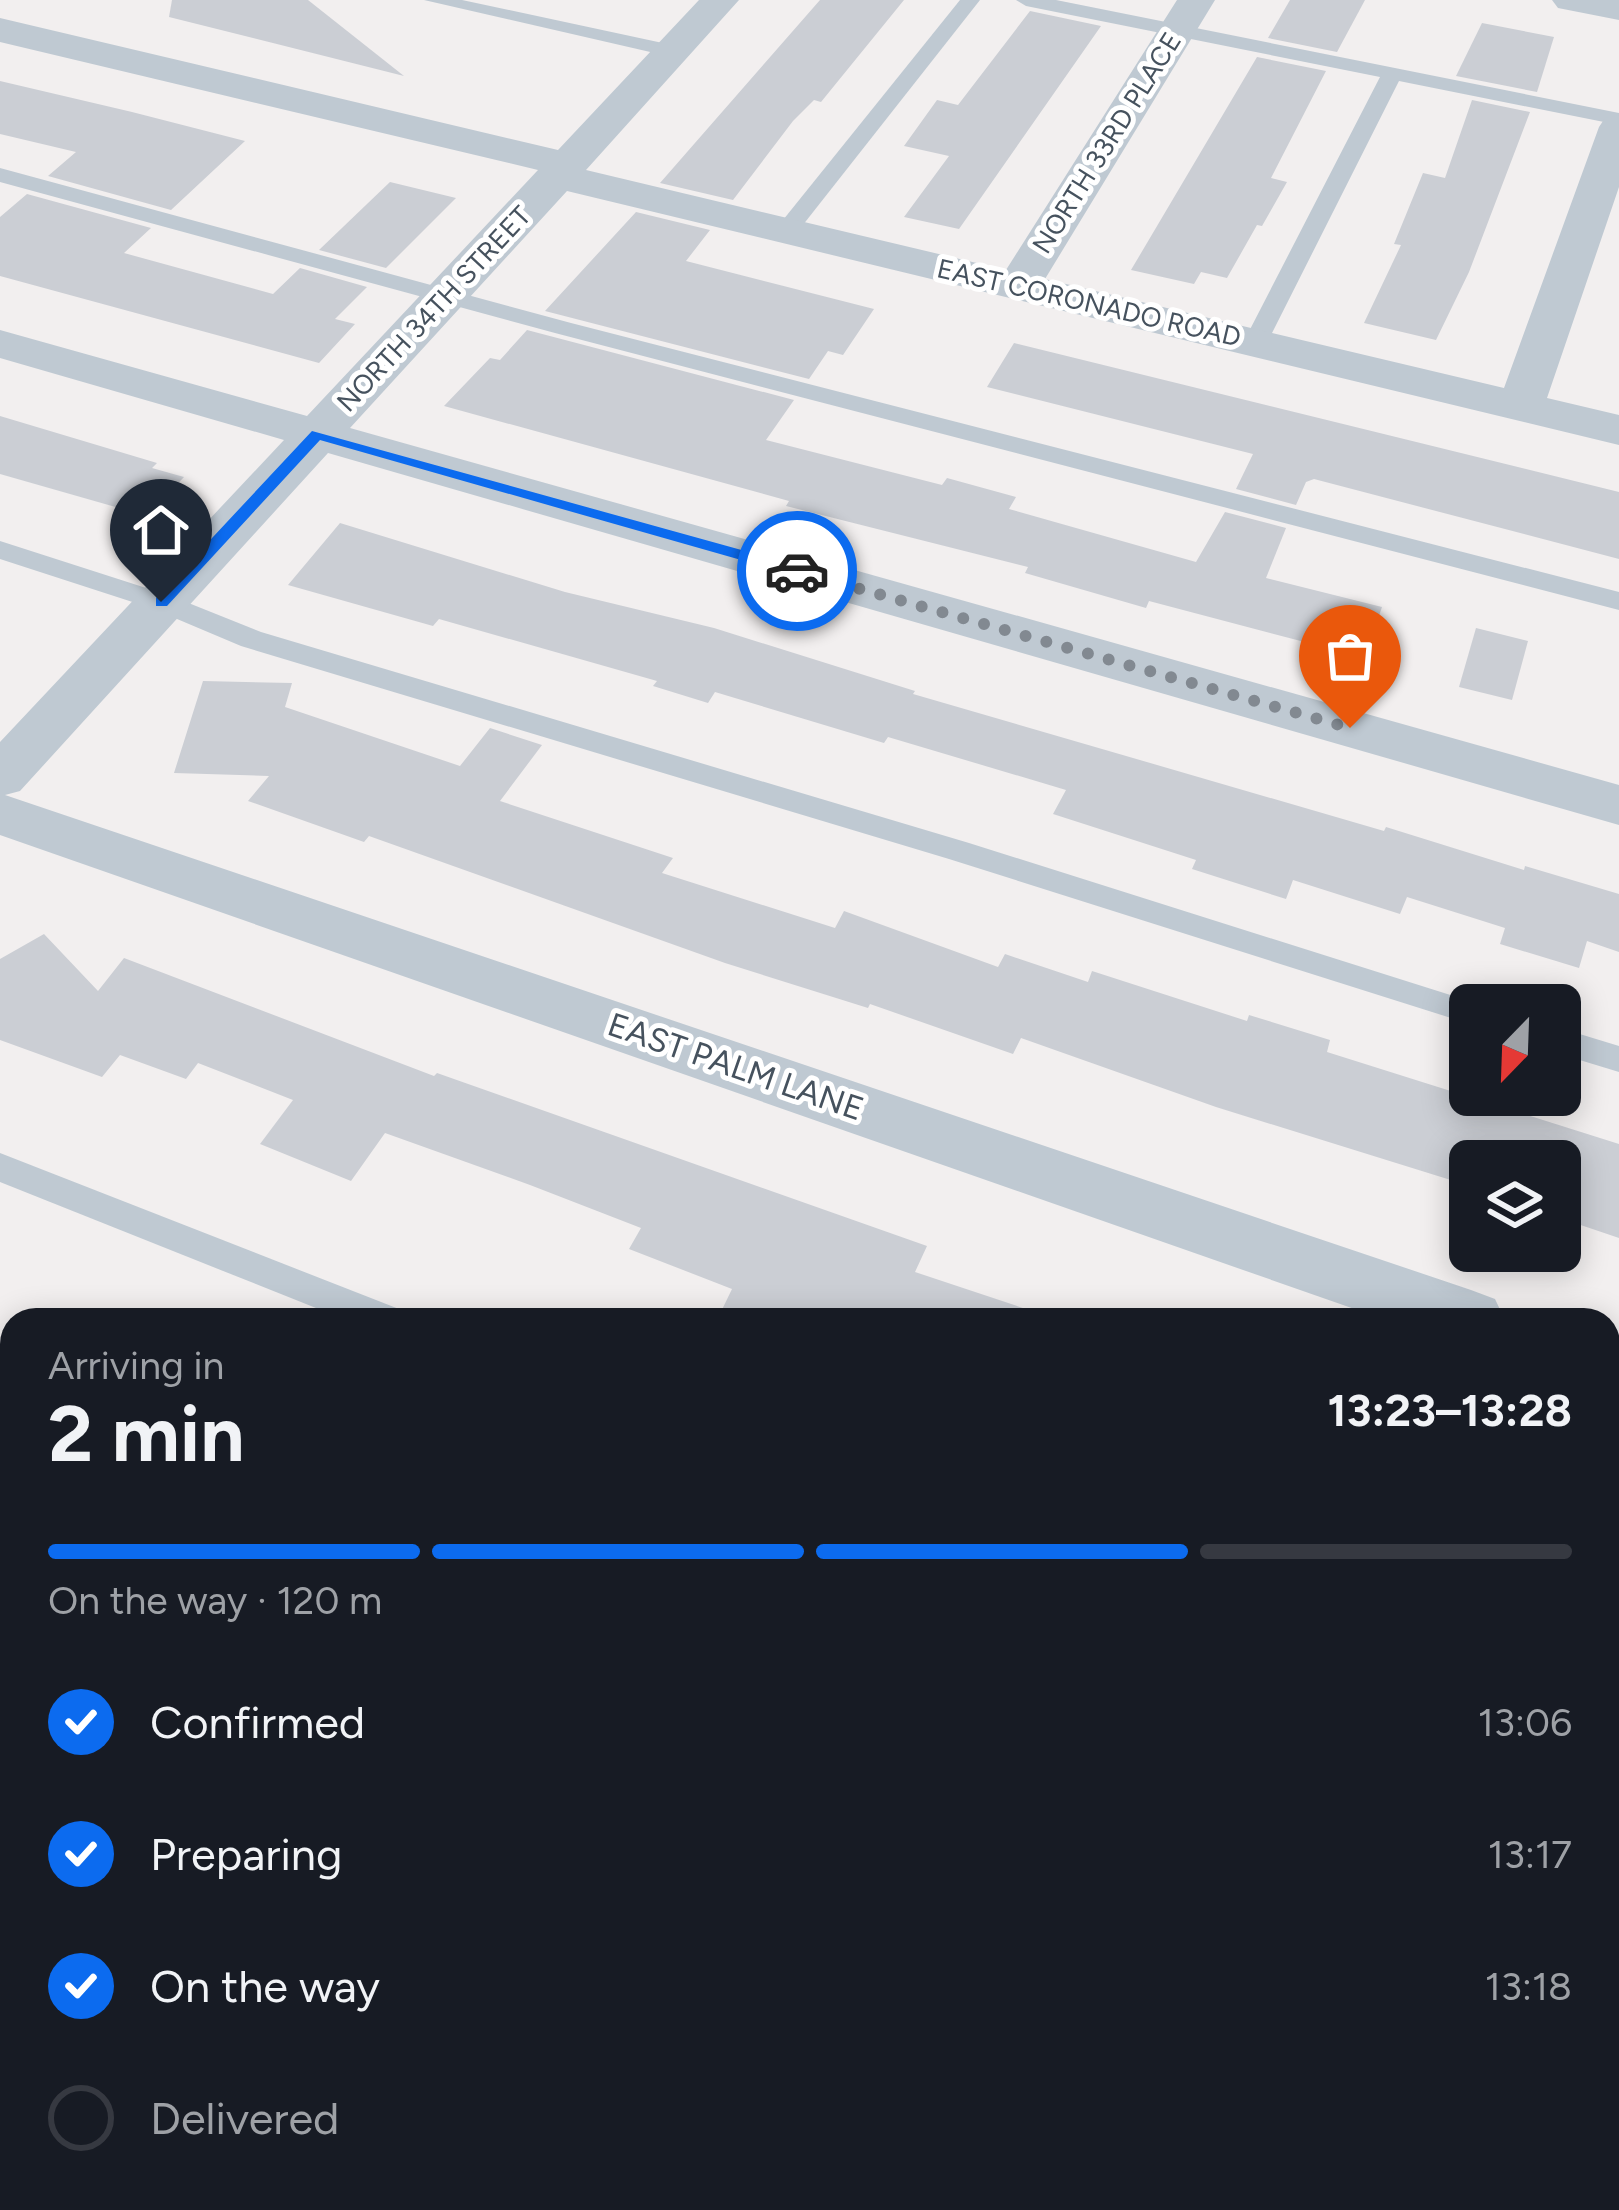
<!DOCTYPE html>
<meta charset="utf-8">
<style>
body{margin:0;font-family:Figtree,sans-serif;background:#20242c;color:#f1f3f6;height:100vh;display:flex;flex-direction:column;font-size:45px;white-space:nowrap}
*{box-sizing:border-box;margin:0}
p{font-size:39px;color:#9ea1a6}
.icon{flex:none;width:66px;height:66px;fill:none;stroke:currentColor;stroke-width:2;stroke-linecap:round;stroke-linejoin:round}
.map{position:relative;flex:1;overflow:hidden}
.panel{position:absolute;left:0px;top:1308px;width:1620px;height:903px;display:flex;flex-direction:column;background:#171b24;border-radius:36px 36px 0 0;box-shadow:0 6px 30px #0003}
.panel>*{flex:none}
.needle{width:78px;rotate:203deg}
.tools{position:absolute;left:1449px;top:984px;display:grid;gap:24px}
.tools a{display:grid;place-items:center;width:132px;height:132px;border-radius:18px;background:#171b24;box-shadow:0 6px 30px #0003;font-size:60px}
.pin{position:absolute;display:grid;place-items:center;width:102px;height:102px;color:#fff;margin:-123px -51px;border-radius:50% 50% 50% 0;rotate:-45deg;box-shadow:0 0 12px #0007}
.pin .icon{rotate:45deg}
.courier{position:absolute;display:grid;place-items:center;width:120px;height:120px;margin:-60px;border:9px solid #0c6bef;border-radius:50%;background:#fff;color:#222;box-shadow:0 3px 15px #0007}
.headline em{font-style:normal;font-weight:700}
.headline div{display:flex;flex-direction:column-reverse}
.headline{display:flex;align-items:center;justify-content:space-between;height:204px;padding:0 48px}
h1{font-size:78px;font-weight:700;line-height:90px}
.bar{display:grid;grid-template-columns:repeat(4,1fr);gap:18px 12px;align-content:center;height:144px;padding:0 48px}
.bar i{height:15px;border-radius:9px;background:#363941}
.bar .selected{background:#0c6bef}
.bar p{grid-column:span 4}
ol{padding:0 48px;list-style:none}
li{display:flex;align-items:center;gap:36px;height:132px}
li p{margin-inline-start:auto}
li .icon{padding:12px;border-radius:50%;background:#0c6bef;color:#fff;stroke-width:4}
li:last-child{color:#9ea1a6}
li i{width:66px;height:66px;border:6px solid #363941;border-radius:50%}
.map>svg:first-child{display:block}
.building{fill:#cbced4}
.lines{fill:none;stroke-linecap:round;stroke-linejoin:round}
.lane{fill:#bfc9d2;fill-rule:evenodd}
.street{fill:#bfc9d2;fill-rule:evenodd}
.route{fill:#0c6bef}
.done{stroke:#828991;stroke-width:12;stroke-dasharray:0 21.6}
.labels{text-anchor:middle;stroke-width:10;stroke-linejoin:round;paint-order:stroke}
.far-street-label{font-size:27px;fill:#46525e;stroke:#fff}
.street-label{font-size:33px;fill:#46525e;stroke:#fff}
</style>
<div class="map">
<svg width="1619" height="2210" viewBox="0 0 1619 2210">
<rect width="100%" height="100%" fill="#f2efef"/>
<g class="building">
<polygon points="172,0 308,0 404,76 169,17"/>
<polygon points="820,0 904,0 821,102 814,100 793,121 733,200 660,183"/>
<polygon points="1290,0 1365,0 1337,52 1268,38"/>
<polygon points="1030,11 1101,26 959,229 904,217 949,156 904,146 937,100 958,105"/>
<polygon points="1482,23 1554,37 1537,92 1456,76"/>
<polygon points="1257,57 1326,71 1271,178 1287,182 1262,226 1257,225 1227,278 1201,272 1194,284 1131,270"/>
<polygon points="0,81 132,112 245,141 171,210 48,176 76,152 0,134"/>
<polygon points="1472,100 1530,112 1469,272 1436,340 1364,323 1401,245 1394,244 1423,173 1445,178"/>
<polygon points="390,182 456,198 386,268 319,250"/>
<polygon points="27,194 151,228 124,253 273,294 300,268 367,287 335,319 355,324 319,363 0,276 0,217"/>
<polygon points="636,212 710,230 686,261 874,309 843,355 828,351 809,379 545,311"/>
<polygon points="527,330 794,400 766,440 942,485 947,478 1016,497 1009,509 1196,562 1225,512 1286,528 1266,578 1382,607 1363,663 1314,651 1316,645 1149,601 1146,608 1025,573 1028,567 786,506 789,501 444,406 490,358 500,360"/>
<polygon points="1014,343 1619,492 1619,559 1314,479 1306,482 1296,505 1236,489 1253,454 987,387"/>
<polygon points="0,416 157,463 152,468 184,477 147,516 0,474"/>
<polygon points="340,523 565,592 714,628 915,691 913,694 1384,831 1386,827 1524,870 1525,866 1619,894 1619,952 1587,941 1579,968 1500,944 1505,928 1407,897 1400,914 1293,880 1286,899 1192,869 1196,860 1053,814 1066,790 888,737 884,743 715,692 708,703 653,686 657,681 439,619 433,626 288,585"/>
<polygon points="1476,628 1528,641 1512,700 1459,687"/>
<polygon points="203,681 292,683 285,707 460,766 490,728 542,745 500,801 673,858 662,873 835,928 844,911 998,967 1005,954 1088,982 1092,971 1247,1021 1249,1015 1330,1040 1327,1052 1619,1144 1619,1238 1560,1218 1560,1161 1470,1161 1470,1186 1216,1107 1021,1038 1013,1054 870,1004 868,1008 725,963 369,836 364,842 248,801 269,776 174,773"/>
<polygon points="44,934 98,991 124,958 434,1076 437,1073 927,1246 915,1272 1032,1311 1031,1320 717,1320 732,1289 629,1249 641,1228 530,1185 385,1133 351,1181 260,1144 293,1100 198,1063 186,1079 120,1055 102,1077 0,1040 0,959"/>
</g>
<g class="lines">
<g class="lane">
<polygon points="424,0 462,0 672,45 682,51 672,57"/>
<polygon points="960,0 980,0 795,235 779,235 779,225"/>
<polygon points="1016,0 1056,0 1619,113 1619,125 1399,81 1267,343 1255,350 1243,343 1380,77 1026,6"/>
<polygon points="0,168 571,323 1619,592 1619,610 555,333 0,182"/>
<polygon points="0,541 171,596 261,632 969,843 1482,1005 1470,1005 1470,1024 949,859 241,646 151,608 0,559"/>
<polygon points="1560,1028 1619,1046 1619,1072 1560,1054"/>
<polygon points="0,1153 399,1309 404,1320 346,1320 0,1182"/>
<polygon points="1608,1784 1619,1788 1619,1830 1608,1826"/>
</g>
<g class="street">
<polygon points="699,0 739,0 586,170 1006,270 1177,0 1215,0 1045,279 1504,388 1599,127 1605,118 1619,115 1619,187 1547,398 1619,415 1619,445 567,191 350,428 1619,785 1619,825 328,453 20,791 5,795 1471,1290 1495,1299 1505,1320 1386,1320 0,835 0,742 284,440 0,358 0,330 307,416 538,170 0,42 0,18 558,150"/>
<polygon points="1552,0 1619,0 1619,20 1558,8"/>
<polygon points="1608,1336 1619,1340 1619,1402 1608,1398"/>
<polygon points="0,1559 12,1564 12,1635 0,1631"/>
<polygon points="1288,2199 1395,2199 1400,2210 1293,2210"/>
</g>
</g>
<polygon class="route" points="312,431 803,567 805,571 797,576 320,440 167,606 156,606 156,598"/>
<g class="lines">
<polyline class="done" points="797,571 1350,728"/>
</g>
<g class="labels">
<g class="far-street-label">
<text transform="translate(1107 143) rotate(-58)" y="9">NORTH 33RD PLACE</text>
<text transform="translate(1089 303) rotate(13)" y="9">EAST CORONADO ROAD</text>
<text transform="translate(434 309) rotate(-47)" y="9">NORTH 34TH STREET</text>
</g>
<g class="street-label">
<text transform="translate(736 1066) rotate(19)" y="12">EAST PALM LANE</text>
</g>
</g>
</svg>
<div class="tools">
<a><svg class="needle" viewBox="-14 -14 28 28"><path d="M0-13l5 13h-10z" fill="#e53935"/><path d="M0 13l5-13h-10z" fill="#9ea1a6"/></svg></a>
<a><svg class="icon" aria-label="layers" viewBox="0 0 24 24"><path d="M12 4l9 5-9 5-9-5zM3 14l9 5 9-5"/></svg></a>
</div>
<div class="pin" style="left:1350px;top:728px;background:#ea580c"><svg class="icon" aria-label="bag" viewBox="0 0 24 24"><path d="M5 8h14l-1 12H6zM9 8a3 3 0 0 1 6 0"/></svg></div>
<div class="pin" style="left:161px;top:602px;background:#1f2937"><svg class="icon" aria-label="home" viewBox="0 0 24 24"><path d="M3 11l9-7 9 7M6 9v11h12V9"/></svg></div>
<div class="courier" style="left:797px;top:571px"><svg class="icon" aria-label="car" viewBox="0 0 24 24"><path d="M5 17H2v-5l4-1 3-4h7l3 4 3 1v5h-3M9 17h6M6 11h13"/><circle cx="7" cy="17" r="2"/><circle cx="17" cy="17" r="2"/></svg></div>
<section class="panel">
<div class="headline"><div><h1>2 min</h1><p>Arriving in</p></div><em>13:23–13:28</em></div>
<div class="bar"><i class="selected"></i><i class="selected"></i><i class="selected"></i><i></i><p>On the way · 120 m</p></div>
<ol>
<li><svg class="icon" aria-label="check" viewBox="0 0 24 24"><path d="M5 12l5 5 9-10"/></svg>Confirmed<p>13:06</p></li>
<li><svg class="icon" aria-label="check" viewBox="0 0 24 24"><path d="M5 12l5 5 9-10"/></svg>Preparing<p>13:17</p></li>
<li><svg class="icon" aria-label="check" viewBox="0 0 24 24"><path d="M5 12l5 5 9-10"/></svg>On the way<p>13:18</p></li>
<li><i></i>Delivered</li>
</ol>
</section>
</div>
